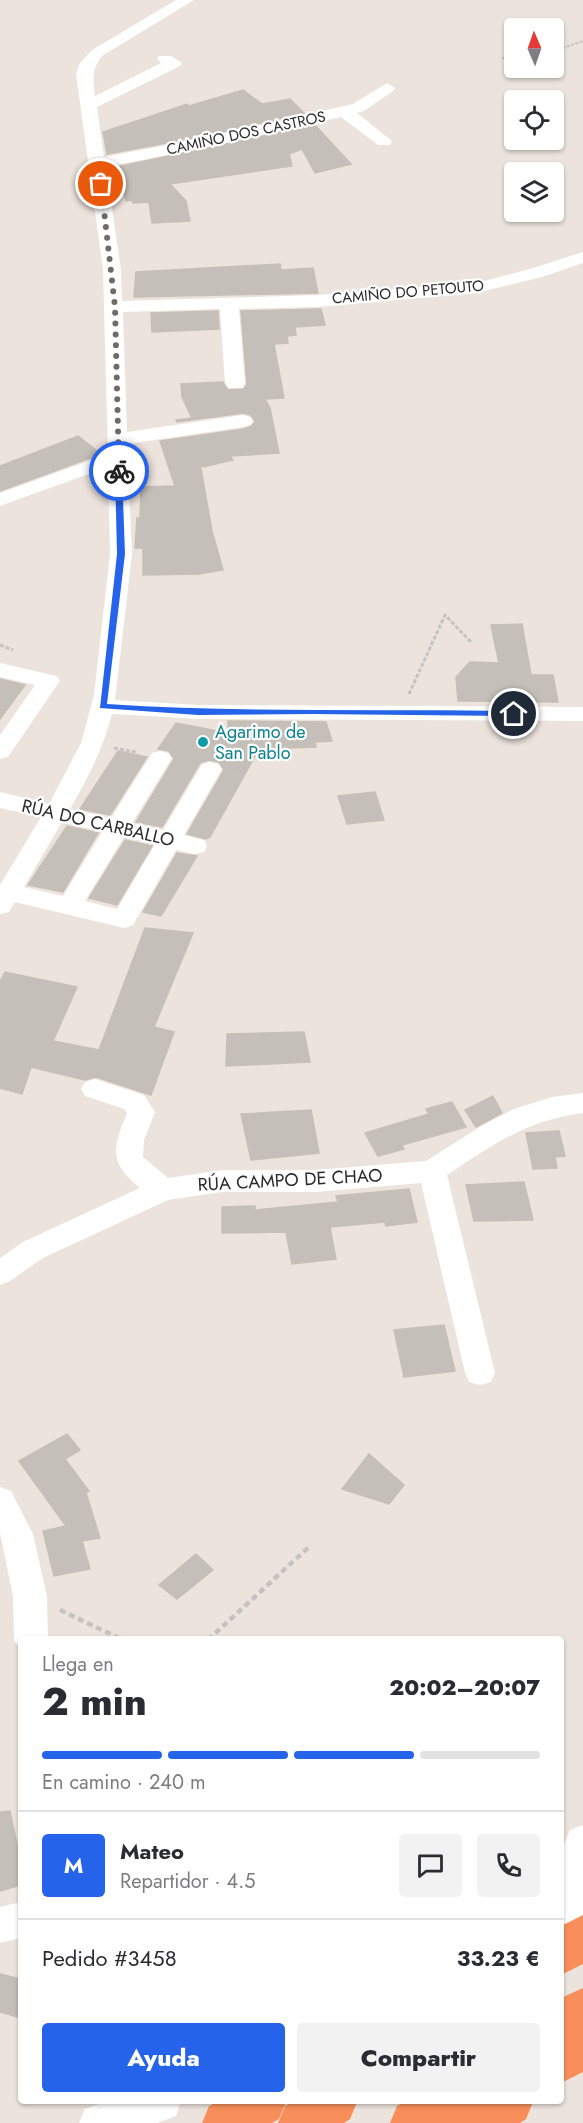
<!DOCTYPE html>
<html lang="es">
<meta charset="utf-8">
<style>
body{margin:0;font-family:Jost,sans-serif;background:#f2f2f3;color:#2b2b33;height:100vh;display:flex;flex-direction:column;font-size:22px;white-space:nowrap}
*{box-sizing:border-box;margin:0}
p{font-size:20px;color:#7c7c81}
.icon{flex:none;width:33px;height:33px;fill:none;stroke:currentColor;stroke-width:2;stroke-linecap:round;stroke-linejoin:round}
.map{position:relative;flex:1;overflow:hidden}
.drawer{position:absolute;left:18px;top:1636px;width:546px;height:468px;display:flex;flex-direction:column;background:#fff;border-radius:6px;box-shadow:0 2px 4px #0004}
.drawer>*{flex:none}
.needle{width:39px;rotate:358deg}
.tools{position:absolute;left:504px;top:18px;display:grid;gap:12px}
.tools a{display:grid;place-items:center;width:60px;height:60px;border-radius:6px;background:#fff;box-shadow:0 2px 4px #0004;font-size:30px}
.pin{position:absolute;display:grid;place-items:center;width:51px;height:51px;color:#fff;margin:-26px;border:3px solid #fff;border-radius:50%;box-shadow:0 2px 6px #0007}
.courier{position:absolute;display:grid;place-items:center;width:60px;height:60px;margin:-30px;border:4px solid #2563eb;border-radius:50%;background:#fff;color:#222;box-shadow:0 2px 8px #0007}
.overview em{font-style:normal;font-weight:800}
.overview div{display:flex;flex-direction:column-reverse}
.overview{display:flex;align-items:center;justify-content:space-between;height:102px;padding:0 24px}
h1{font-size:39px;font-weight:800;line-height:45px}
.bar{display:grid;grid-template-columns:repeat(4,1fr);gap:9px 6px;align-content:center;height:72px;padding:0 24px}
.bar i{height:8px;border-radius:4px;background:#e1e1e2}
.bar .selected{background:#2563eb}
.bar p{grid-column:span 4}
.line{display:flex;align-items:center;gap:15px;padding:0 24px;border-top:2px solid #e1e1e2}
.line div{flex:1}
.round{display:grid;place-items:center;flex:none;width:63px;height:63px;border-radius:6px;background:#f2f2f3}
.button{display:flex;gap:12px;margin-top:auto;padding:12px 24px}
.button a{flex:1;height:69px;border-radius:6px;background:#2563eb;color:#fff;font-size:24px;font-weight:800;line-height:69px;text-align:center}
.button a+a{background:#f2f2f3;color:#2b2b33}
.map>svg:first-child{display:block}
.building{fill:#c4bfb8;stroke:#c7bfb6;stroke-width:1.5}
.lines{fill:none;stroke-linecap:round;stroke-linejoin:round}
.path-far2{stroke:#c3c3c3;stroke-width:2;stroke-dasharray:3 1.5;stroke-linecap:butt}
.path-far1{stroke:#c3c3c3;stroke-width:3;stroke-dasharray:4 2;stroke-linecap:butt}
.path{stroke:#c3c3c3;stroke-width:4.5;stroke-dasharray:6 4;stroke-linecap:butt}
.minor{fill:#fff;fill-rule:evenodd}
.highway{fill:#f88f5b;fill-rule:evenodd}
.route{fill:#2563eb}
.done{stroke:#6e6b68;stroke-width:6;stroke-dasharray:0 10.8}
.culture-dot{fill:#0f9aa8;stroke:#fff;stroke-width:2}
.labels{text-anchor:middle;stroke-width:4.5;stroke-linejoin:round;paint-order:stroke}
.far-street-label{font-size:15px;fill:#2a2a2a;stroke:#fff}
.culture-label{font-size:18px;fill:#0d838f;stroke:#fff;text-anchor:start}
.street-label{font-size:18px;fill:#2a2a2a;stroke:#fff}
</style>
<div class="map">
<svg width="583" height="2123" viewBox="0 0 583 2123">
<rect width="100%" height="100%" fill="#ece3dc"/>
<g class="building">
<polygon points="243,90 262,104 290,99 304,113 209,135 107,154 103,132 187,104 189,106"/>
<polygon points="315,125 351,164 315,173 302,149 289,154 292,166 170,184 186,201 190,221 152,223 149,202 133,203 132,200 126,201 120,176 112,168"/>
<polygon points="280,264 281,270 313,268 318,293 134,297 136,272"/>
<polygon points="321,309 325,325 295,327 296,335 287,336 288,343 274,344 284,398 265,399 270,408 279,453 230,456 233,460 203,467 200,463 212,531 223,570 199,574 143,575 143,548 135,548 137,518 140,518 141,487 175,486 160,441 244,429 252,426 255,421 251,415 243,413 177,422 176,420 192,418 182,397 181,384 223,382 228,390 244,389 247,384 241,311"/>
<polygon points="218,311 219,329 152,332 151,313"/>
<polygon points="78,436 101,454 0,491 0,466"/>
<polygon points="522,624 531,675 553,675 558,702 458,701 456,677 470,662 499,663 491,625"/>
<polygon points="0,679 25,685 0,719"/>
<polygon points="228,721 326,722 332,741 315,742 316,747 259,749 210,837 206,839 187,834 224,770 219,762 209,760 200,763 162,827 136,822 174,759 169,751 158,749 176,723 228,733"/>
<polygon points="118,751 147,757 110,815 80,809"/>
<polygon points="375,792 384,820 347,824 338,796"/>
<polygon points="67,826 98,833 63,892 28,885"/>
<polygon points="125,840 152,846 117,905 89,898"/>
<polygon points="177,853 197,856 161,916 143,912"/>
<polygon points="145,928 193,933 154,1027 174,1032 151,1095 96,1077 85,1080 31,1067 22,1094 0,1088 0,982 5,972 77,987 53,1041 99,1050"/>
<polygon points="304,1032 310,1062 226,1066 227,1034"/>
<polygon points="493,1096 502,1113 476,1127 465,1110"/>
<polygon points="452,1102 466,1127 402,1145 404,1149 378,1156 365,1133 429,1114 426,1109"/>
<polygon points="311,1110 319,1153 251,1160 241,1114"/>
<polygon points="559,1131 565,1156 555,1157 557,1168 533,1169 526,1133"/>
<polygon points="524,1182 533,1220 474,1221 466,1185"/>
<polygon points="409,1189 417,1222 386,1226 385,1222 330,1227 336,1259 292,1264 286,1232 222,1233 222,1207 255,1206 255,1210 338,1202 336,1196"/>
<polygon points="444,1325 455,1371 404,1377 394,1330"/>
<polygon points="67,1434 80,1450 65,1459 89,1491 86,1493 100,1538 82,1541 90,1569 54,1576 43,1531 66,1526 19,1461"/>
<polygon points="369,1454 404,1485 389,1504 342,1489"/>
<polygon points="196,1554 213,1570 177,1599 159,1585"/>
<polygon points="10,1811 21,1864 21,1885 0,1891 0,1812"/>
<polygon points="0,1974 21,1979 21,2018 0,2012"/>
</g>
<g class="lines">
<g class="path-far2">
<polyline points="554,51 583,41"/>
<polyline points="502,58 514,59"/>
</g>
<g class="path-far1">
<polyline points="0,645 13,650"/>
<polyline points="409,694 445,615 471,642"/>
<polyline points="114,748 136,752"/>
<polyline points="234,775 243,777"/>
</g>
<g class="path">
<polyline points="60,1610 123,1640"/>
<polyline points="208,1640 311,1545"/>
</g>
<g class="minor">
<path d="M176 0H194L102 56C91 70 93 79 95 96L161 63 157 59 159 56H171L182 63 180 66 97 107 104 157 209 137 353 104 387 83 395 88 393 91 364 111 357 113 392 141 390 145H378L341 117 209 147 106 167 121 270 122 301 317 295 476 283 530 269 583 252V263L542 277 476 293 317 307 239 309 245 384 242 388H228L225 384 220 309 123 312 127 432 243 415 250 417 253 421 250 425 243 427 127 444 132 554 115 700 198 705 583 707V721L198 719 112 714C103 749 88 778 70 809L111 818 152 753 160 751 168 753 172 758 132 823 163 830 202 764 210 762 218 764 222 769 184 835 204 840 207 846 204 852 195 854 176 850 133 925 124 928 15 902 9 912 0 914V885L41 817 0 808V792L49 804 81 743 94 695 110 554 108 467 0 506V493L108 454 103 270 76 74 80 63 92 50ZM62 822 102 832 63 896 24 887ZM124 837 155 844 117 909 85 901Z"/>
<polygon points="0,663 57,676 60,681 8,757 0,759 0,735 35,685 0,677"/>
<path d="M95 1079 144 1095 155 1112 144 1140 143 1157 168 1178 222 1170H316L426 1161 483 1125 514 1109 552 1097 583 1093V1113C524 1121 495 1144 447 1175L495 1373 491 1382 480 1385 469 1382 465 1373 421 1183 316 1192H222L168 1200 43 1258 10 1281 0 1285V1258L23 1242 140 1188C108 1162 113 1148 127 1113L124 1109 85 1096 81 1089 85 1082Z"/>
<polygon points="0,1487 11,1491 33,1534 47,1596 48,1640 21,1640 21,1651 14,1640 13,1596 0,1533"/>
<polygon points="583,1825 583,1952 570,1947 561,1928 561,1852 570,1830"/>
<polygon points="21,1902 21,1938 0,1943 0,1907"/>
<polygon points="105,2102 181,2102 176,2116 157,2123 79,2123 85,2109"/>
</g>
<g class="highway">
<polygon points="583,1915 583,1964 561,1975 561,1926"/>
<polygon points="583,1988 583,2072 561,2083 561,1998"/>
<polygon points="217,2102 286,2102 279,2119 272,2123 202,2123 209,2106"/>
<polygon points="292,2102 357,2102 350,2119 344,2123 278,2123 285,2106"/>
<polygon points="404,2102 533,2102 526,2119 520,2123 390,2123 397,2106"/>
</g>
</g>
<path class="route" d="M119 469 122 471 125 554 107 704C242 713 378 709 514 711L518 714 514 716 312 714 198 715 100 708 117 554 115 471Z"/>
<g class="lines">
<polyline class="done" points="101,184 115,307 119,471"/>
</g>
<circle class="culture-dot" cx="203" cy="742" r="6"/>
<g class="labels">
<g class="far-street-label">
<text transform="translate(246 133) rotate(-12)" y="5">CAMIÑO DOS CASTROS</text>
<text transform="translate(408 292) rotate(-5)" y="5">CAMIÑO DO PETOUTO</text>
</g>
<g class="culture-label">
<text x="215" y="738">Agarimo de<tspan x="215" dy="21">San Pablo</tspan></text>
</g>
<g class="street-label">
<text transform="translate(98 823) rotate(13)" y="6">RÚA DO CARBALLO</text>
<text transform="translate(290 1180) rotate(-3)" y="6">RÚA CAMPO DE CHAO</text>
</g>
</g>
</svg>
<div class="tools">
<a><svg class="needle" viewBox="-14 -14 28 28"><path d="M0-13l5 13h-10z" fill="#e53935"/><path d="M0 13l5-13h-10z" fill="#7c7c81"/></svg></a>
<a><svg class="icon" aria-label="locate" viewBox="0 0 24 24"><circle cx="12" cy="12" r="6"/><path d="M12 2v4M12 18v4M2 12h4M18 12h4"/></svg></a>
<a><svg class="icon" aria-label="layers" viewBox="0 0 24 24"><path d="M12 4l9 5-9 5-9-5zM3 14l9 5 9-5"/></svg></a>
</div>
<div class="pin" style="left:101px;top:184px;background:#ea580c"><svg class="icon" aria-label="bag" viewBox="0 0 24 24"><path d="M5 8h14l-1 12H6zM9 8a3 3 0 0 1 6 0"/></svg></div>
<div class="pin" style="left:514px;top:714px;background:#1f2937"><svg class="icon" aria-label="home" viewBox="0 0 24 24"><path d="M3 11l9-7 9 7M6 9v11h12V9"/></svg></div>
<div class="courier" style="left:119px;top:471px"><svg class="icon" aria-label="bike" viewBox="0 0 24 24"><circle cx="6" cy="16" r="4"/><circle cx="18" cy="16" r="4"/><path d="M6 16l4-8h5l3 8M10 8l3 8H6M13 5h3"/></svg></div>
<section class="drawer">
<div class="overview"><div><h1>2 min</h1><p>Llega en</p></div><em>20:02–20:07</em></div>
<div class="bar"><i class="selected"></i><i class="selected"></i><i class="selected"></i><i></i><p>En camino · 240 m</p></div>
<div class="line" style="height:108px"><b class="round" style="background:#2563eb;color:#fff">M</b><div><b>Mateo</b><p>Repartidor · 4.5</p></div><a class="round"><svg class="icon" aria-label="chat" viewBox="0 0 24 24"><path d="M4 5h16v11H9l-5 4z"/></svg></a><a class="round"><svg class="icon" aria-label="phone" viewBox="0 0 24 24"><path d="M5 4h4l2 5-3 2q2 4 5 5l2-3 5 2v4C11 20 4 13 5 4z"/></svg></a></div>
<div class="line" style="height:78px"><div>Pedido #3458</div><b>33.23 €</b></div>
<div class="button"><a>Ayuda</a><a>Compartir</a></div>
</section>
</div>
